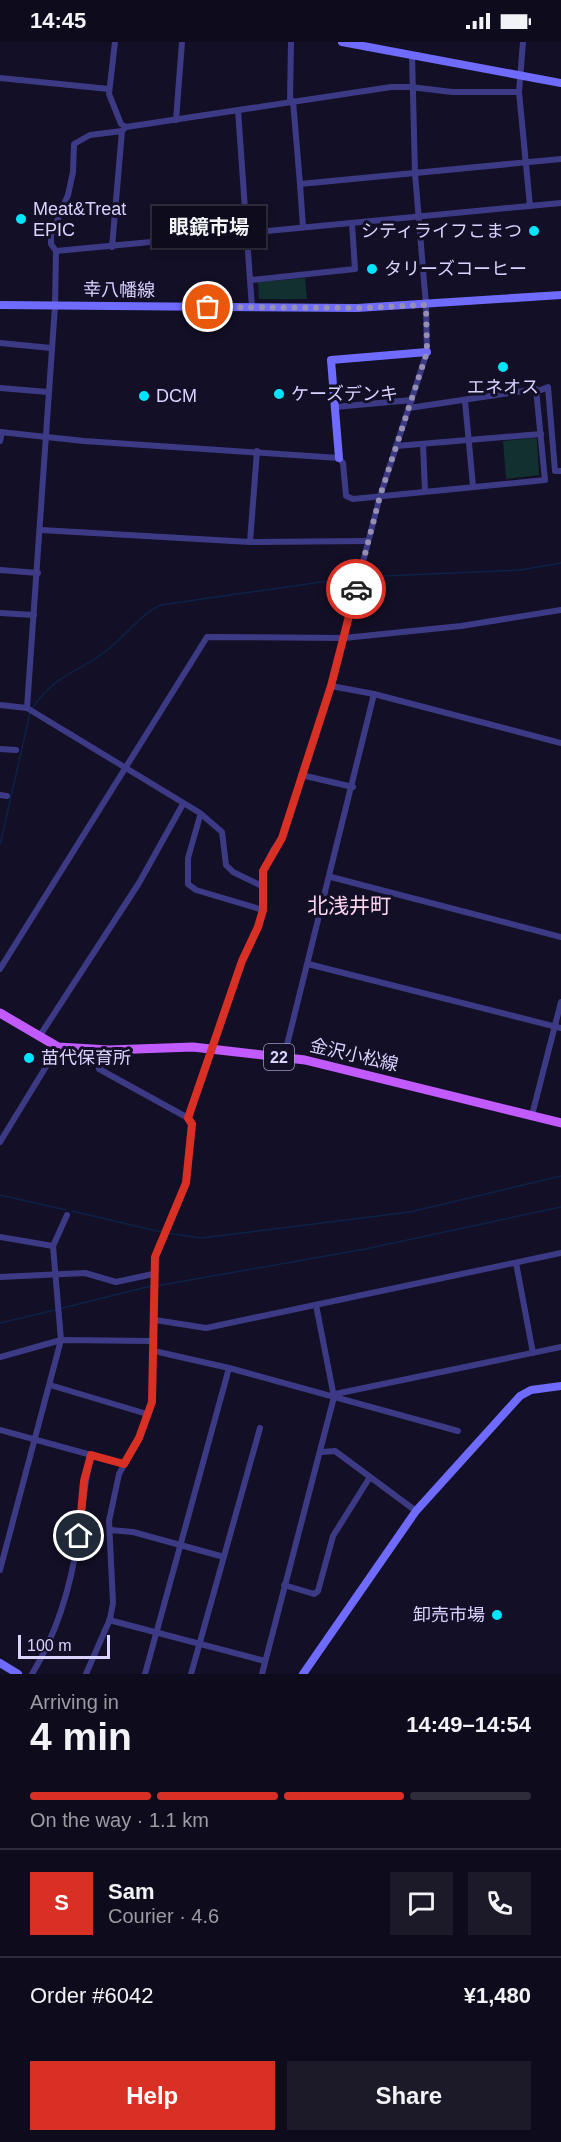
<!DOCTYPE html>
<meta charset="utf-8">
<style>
body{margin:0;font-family:Helvetica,"Noto Sans JP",sans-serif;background:#1c1929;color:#f1f3f6;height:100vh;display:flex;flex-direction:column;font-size:22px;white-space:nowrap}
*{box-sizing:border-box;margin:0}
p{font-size:20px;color:#9b9ba3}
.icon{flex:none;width:33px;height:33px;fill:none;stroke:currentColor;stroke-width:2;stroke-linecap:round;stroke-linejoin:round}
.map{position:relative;height:1632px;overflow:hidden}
.details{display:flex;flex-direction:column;background:#0e0b1c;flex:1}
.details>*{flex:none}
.scale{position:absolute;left:18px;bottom:15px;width:92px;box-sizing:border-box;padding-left:6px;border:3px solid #d9d4ff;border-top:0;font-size:16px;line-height:21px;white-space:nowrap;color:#d9d4ff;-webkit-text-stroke:4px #130f26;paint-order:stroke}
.pin{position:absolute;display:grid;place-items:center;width:51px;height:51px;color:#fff;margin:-26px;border:3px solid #fff;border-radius:50%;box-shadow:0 2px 6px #0007}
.courier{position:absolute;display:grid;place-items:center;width:60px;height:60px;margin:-30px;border:4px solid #d93025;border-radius:50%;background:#fff;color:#222;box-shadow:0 2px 8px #0007}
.bubble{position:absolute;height:42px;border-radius:0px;background:#0e0b1c;box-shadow:0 3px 9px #0003,0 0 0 2px #2e2b3b;font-size:20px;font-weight:700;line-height:42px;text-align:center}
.summary em{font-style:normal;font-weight:700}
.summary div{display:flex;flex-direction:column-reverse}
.summary{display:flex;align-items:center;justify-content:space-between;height:102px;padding:0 30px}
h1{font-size:39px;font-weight:700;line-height:45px}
.bar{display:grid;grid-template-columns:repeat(4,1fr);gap:9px 6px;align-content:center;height:72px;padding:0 30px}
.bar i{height:8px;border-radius:4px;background:#2e2b3b}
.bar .current{background:#d93025}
.bar p{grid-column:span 4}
.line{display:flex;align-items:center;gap:15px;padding:0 30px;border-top:2px solid #2e2b3b}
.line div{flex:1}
.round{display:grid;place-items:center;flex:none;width:63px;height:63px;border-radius:0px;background:#1c1929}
.primary-button{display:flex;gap:12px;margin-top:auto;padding:12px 30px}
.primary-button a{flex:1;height:69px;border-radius:0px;background:#d93025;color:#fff;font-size:24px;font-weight:700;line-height:69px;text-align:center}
.primary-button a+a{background:#1c1929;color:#f1f3f6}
.status{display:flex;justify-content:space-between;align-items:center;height:42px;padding:0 30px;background:#0e0b1c;direction:ltr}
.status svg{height:16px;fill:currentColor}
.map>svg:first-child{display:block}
.green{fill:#12302f}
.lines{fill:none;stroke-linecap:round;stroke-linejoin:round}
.stream{stroke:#0c2248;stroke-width:1.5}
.street{stroke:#3d3a85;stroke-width:6}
.secondary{stroke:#6f6bff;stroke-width:8}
.primary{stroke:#c25bff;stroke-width:9}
.done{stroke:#948fb3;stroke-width:6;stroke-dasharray:0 10.8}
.route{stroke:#d93025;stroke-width:8}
.poi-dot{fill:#00e5ff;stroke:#130f26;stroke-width:2}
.labels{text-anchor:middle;stroke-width:6;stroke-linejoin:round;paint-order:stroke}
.shield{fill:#130f26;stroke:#9e99be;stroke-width:1.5}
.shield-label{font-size:16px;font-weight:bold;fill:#d9d4ff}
.poi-label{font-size:18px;fill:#d9d4ff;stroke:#130f26;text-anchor:start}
.street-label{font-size:18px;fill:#d9d4ff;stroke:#130f26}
.quarter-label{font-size:21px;fill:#ffd6f0;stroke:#130f26}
</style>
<div class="status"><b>14:45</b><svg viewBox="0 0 49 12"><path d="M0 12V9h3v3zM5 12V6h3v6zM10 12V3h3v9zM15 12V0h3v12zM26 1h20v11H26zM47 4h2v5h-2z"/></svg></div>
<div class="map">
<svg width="561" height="1632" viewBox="0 0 561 1632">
<rect width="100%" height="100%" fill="#130f26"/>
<g class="green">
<polygon points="305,236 307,257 259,257 258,240"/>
<polygon points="534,396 537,397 539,433 506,437 503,399"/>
</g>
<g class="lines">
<g class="stream">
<polyline points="362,535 520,528 561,521"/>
<path d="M33 665C58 629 82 630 111 605 128 591 141 572 161 563L356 535"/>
<polyline points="0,803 30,671"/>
<polyline points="0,1153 66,1168"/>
<polyline points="72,1169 161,1190"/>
<polyline points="166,1191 201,1196 410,1170 561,1134"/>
<polyline points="156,1244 365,1207 561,1165"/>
<polyline points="59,1267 151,1244"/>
<polyline points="0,1281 55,1268"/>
</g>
<g class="street">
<polyline points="115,0 109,52 121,82 126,85"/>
<polyline points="523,0 519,50 530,164"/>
<polyline points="0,36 109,47"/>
<polyline points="293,59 300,142 561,117"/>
<polyline points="290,60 291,0"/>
<polyline points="238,68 252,266"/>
<polyline points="176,78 182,0"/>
<polyline points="300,142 303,185"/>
<polyline points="112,205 122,89"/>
<polyline points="56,209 561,161"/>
<polyline points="251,238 355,227 352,182"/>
<polyline points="0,301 51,306"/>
<polyline points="0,346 48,350"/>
<polyline points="536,350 548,345 555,429 561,429"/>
<polyline points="465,359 473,444"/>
<polyline points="335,365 412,358"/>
<polyline points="0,390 84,399 339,416 343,421 346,454 353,457 545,438 536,347 409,366"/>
<polyline points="0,399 2,390"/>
<polyline points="423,402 425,449"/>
<polyline points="396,404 541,392"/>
<polyline points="41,488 250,500 368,499"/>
<polyline points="250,500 257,409"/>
<polyline points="0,528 38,531"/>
<polyline points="0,571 34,573"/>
<polyline points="331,644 374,652 561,701"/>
<polyline points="0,663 27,666 200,771 222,790 226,823 233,830 262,844"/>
<polyline points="27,666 55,264 56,209 51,202 51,193 68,153 73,130 74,102 90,93 122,89 126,85 391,45 411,45 452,50 519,50"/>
<polyline points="0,707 16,708"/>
<polyline points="301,733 353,745"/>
<polyline points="0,753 7,754"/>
<polyline points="200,774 188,816 188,842 196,848 263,868"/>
<polyline points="331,835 561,895"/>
<polyline points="308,922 561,986"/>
<polyline points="0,927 207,595 344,596 461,584 561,568"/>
<polyline points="39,995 139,841 183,762"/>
<polyline points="284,1015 374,652"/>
<polyline points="532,1073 561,960"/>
<polyline points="188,1076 242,919 258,885 263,868 263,829 273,808 282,796 331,644 380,454 427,310 426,263 415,131 412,13"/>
<polyline points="0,1100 58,1005"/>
<polyline points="0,1195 53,1204"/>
<polyline points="516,1221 533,1311"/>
<polyline points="0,1235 85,1231 116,1240 153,1232"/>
<polyline points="155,1278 206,1286 561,1211"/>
<polyline points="154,1309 229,1326 458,1389"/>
<polyline points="0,1315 61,1298 153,1299"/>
<polyline points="50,1343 147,1372"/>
<polyline points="335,1352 561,1305"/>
<polyline points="0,1388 124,1422"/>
<polyline points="322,1410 335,1409 416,1469"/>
<polyline points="110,1488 133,1490 224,1515"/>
<polyline points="0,1528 61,1298 53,1204 67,1173"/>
<polyline points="284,1543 314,1552 318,1549 333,1494 370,1435"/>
<polyline points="109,1578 265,1619"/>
<path d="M32 1632C57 1591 71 1544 78 1496 83 1468 84 1441 91 1413"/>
<polyline points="86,1632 110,1577 113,1561 109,1479 119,1432 139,1396 152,1360 155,1215 186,1141 192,1082 188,1076 99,1027 109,1008"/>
<polyline points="145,1632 229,1326"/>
<polyline points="191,1632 260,1386"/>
<polyline points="262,1632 334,1355 316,1263"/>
</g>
<g class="secondary">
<polyline points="342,0 561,41"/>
<polyline points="0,263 357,266 561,253"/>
<polyline points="339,416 331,318 427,310"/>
<polyline points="0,1621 18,1632"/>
<polyline points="303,1632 416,1469 520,1354 531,1348 561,1344"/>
</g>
<polyline class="primary" points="0,971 58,1005 109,1008 193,1005 305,1018 561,1081"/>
</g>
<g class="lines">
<polyline class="done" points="208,265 357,266 426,263 427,310 380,454 356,547"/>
<polyline class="route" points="79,1494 84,1439 91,1413 124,1422 139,1396 152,1360 155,1215 186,1141 192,1082 188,1076 242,919 258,885 263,868 263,829 282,796 331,644 356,547"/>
</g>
<g class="poi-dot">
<circle cx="21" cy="177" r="6"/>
<circle cx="534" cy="189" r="6"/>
<circle cx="372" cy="227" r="6"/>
<circle cx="503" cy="325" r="6"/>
<circle cx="279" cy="352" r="6"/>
<circle cx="144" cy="354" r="6"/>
<circle cx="29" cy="1016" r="6"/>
<circle cx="497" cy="1573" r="6"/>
</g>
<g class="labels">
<rect class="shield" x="264" y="1002" width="30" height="26" rx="4.5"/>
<g class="shield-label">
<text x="279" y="1021">22</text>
</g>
<g class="poi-label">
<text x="33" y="173">Meat&amp;Treat<tspan x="33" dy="21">EPIC</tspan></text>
<text x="522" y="195" text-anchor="end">シティライフこまつ</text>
<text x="384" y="233">タリーズコーヒー</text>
<text x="503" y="351" text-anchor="middle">エネオス</text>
<text x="291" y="358">ケーズデンキ</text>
<text x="156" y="360">DCM</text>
<text x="41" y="1022">苗代保育所</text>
<text x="485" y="1579" text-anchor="end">卸売市場</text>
</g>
<g class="street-label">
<text transform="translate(119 248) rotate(1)" y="6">幸八幡線</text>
<text transform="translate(354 1013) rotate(13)" y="6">金沢小松線</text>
</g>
<g class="quarter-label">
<text x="349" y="871">北浅井町</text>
</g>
</g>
</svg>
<div class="scale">100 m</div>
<div class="pin" style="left:208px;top:265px;background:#ea580c"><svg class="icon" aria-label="bag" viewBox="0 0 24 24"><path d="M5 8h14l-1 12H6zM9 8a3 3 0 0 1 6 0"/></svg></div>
<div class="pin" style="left:79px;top:1494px;background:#1f2937"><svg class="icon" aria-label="home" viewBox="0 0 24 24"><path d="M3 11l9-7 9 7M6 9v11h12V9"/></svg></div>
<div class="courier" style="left:356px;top:547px"><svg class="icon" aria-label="car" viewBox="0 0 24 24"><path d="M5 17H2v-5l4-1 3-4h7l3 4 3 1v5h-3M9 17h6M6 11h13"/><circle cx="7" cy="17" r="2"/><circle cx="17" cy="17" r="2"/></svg></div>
<div class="bubble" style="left:152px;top:164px;width:114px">眼鏡市場</div>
</div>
<section class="details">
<div class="summary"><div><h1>4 min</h1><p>Arriving in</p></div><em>14:49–14:54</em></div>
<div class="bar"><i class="current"></i><i class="current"></i><i class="current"></i><i></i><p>On the way · 1.1 km</p></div>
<div class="line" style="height:108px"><b class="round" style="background:#d93025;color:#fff">S</b><div><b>Sam</b><p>Courier · 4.6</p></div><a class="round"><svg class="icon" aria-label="chat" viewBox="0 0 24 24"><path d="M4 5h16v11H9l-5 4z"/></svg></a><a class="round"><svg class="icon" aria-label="phone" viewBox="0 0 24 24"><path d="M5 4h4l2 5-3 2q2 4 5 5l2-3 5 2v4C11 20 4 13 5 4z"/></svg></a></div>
<div class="line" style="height:78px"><div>Order #6042</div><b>¥1,480</b></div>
<div class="primary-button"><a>Help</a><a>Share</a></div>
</section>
